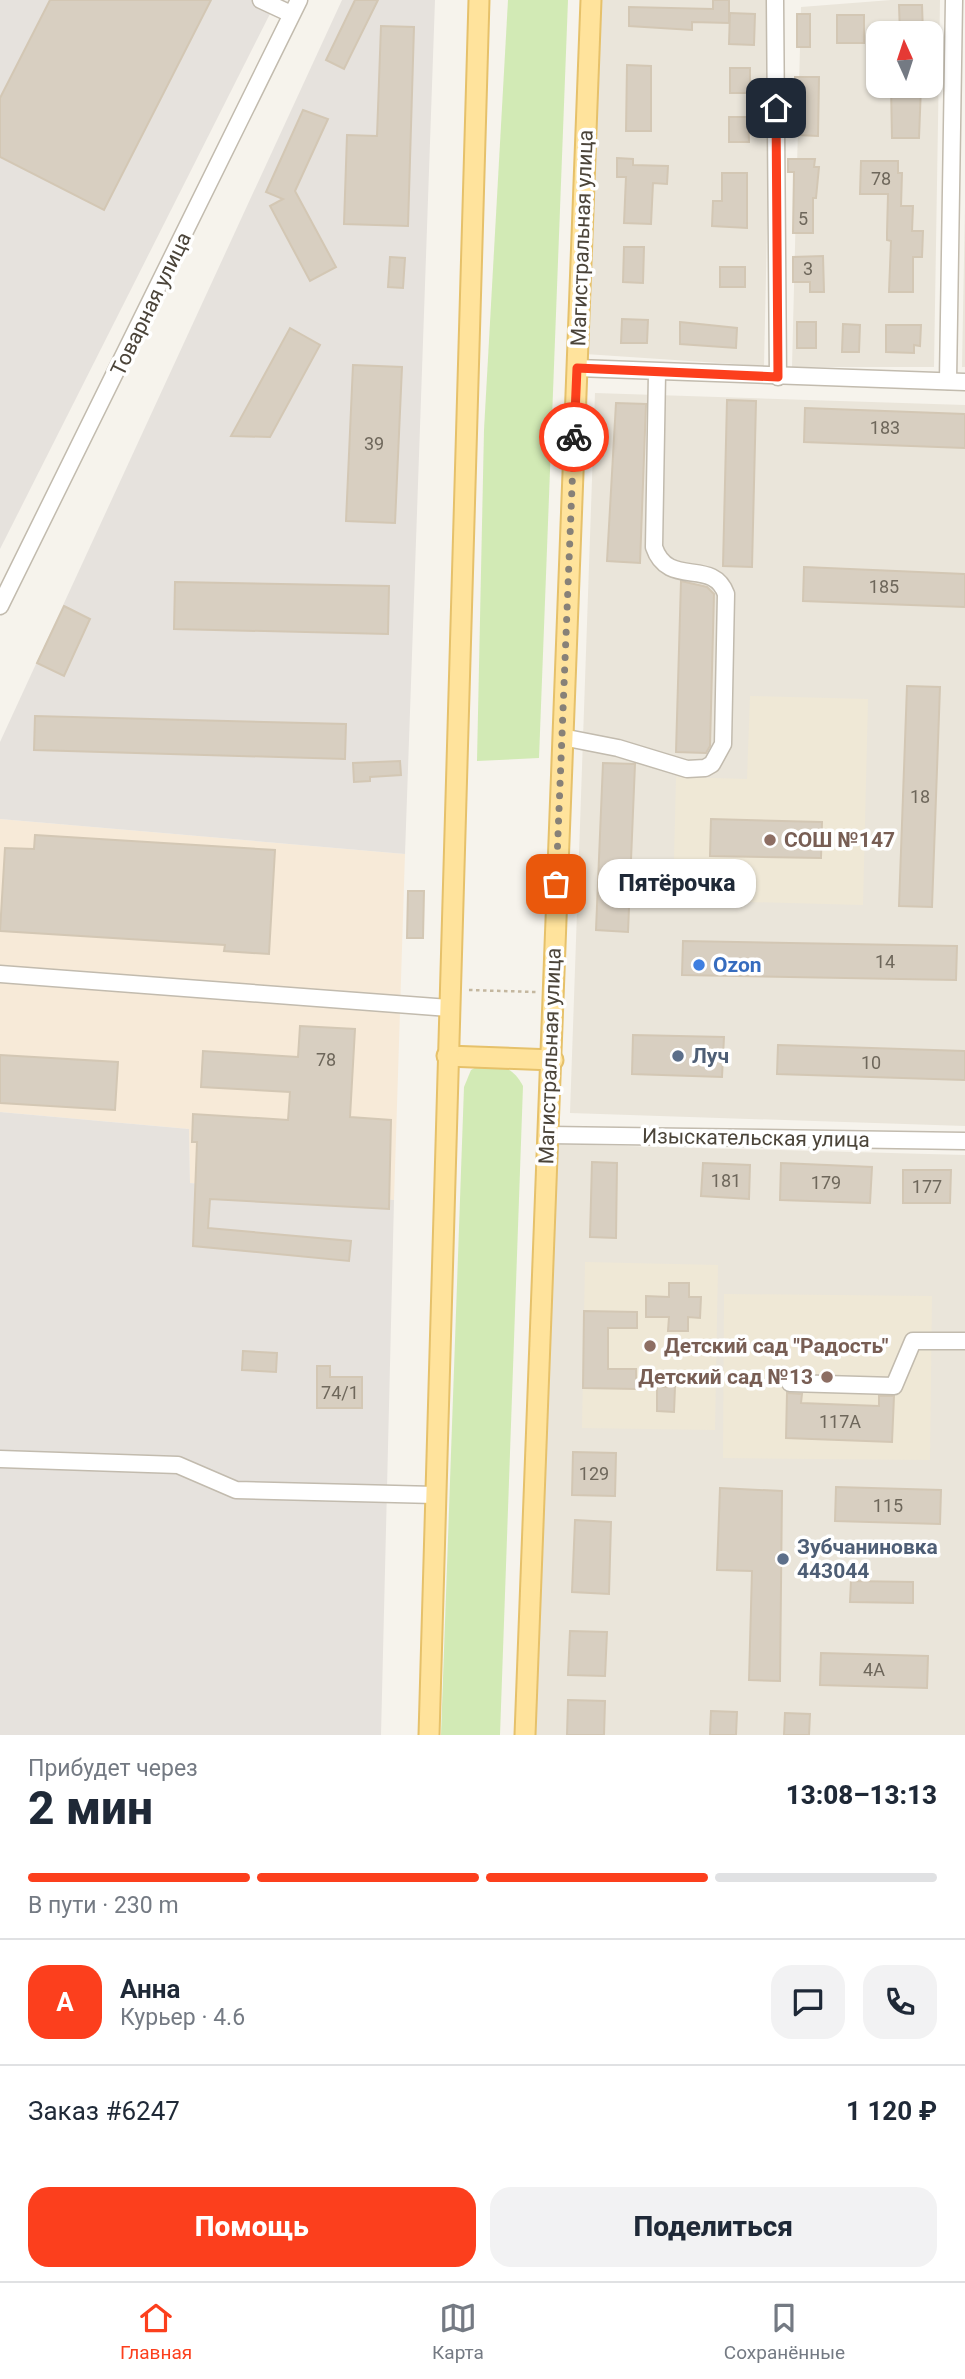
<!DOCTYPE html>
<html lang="ru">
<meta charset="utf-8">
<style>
body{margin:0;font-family:Roboto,sans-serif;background:#f2f2f3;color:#1f2937;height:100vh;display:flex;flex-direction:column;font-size:26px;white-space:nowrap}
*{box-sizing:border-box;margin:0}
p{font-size:23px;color:#747a83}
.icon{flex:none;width:38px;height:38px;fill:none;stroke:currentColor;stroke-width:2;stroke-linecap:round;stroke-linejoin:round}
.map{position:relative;height:1735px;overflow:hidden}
.sheet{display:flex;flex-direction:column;background:#fff;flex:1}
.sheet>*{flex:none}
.needle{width:46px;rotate:357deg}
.tools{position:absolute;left:866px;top:21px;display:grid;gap:14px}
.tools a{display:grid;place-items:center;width:77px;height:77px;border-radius:14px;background:#fff;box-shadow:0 2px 5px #0004;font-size:35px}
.pin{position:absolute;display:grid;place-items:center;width:60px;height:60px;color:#fff;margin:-30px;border-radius:14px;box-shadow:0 4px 10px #0006}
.courier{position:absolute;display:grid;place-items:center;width:70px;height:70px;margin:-35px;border:5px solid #fc3f1d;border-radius:50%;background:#fff;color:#222;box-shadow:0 2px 9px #0007}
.bubble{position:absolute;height:49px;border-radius:21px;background:#fff;box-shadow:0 2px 5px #0004;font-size:23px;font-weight:800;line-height:49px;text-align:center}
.headline em{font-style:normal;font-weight:800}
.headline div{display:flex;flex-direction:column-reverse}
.headline{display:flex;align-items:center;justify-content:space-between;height:119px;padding:0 28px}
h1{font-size:46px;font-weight:800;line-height:52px}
.bar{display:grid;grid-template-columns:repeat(4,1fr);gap:10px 7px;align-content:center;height:84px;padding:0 28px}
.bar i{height:9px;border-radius:5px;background:#e0e1e3}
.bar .active{background:#fc3f1d}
.bar p{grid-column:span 4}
.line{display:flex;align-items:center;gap:18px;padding:0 28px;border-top:2px solid #e0e1e3}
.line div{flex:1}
.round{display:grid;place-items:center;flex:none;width:74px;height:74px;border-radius:21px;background:#f2f2f3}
.button{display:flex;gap:14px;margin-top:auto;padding:14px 28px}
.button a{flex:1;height:80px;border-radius:21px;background:#fc3f1d;color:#fff;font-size:28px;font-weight:800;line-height:80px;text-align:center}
.button a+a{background:#f2f2f3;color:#1f2937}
.menu{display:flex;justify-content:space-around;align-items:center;height:98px;border-top:2px solid #e0e1e3;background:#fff;font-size:19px;color:#747a83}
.menu a{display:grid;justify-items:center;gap:4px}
.menu .active{color:#fc3f1d}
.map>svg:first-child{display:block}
.residential{fill:#eae5da;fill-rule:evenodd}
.commercial{fill:#f7ead8}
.industrial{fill:#e6e2dd}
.education{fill:#efe8d6}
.green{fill:#d2eab5}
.building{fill:#d8cfc1;stroke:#d3c7b4;stroke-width:2}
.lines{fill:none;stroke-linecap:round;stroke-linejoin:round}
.minor-casing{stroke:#c2bbae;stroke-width:19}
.major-casing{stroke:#e6c16a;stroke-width:23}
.path{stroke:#c4b79f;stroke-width:2.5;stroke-dasharray:3.5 3.5;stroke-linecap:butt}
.minor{stroke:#fff;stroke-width:16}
.major{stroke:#ffe39c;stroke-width:19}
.done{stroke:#878178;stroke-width:7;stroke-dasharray:0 12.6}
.route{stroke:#fc3f1d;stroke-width:9}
.education-dot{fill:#8d6e63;stroke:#fff;stroke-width:2.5}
.shop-dot{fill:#3f7fe0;stroke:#fff;stroke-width:2.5}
.service-dot{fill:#5c6f8a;stroke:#fff;stroke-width:2.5}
.labels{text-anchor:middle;stroke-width:7;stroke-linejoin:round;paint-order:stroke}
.number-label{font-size:18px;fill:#6e675b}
.street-label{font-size:21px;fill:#4b4439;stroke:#fff}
.education-label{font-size:21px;font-weight:bold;fill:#785e54;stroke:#fff;text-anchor:start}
.shop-label{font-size:21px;font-weight:bold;fill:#366cbe;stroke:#fff;text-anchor:start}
.service-label{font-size:21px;font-weight:bold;fill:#4e5e75;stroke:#fff;text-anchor:start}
</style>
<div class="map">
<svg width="965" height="1735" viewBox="0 0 965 1735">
<rect width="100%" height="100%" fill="#f6f3ec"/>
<g class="residential">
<polygon points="600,0 772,0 764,366 585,354"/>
<path d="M891 0H940L934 367H792L801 7ZM878 33H931V86H878Z"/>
<polygon points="965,206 965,367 962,367"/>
<polygon points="595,393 965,405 965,1126 570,1113"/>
<polygon points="552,1144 965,1155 965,1735 532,1735"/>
</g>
<polygon class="commercial" points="0,819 405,854 394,1200 190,1183 189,1129 0,1112"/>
<g class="industrial">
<polygon points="0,0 277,0 0,549"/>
<polygon points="342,0 435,0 405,854 0,819 0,742"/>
<polygon points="0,1112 189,1129 190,1183 394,1200 381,1735 0,1735"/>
</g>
<g class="education">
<polygon points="750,696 868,699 863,905 673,900 676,777 747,779"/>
<polygon points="585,1262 718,1265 715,1430 582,1428"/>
<polygon points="724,1294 932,1296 930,1460 723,1458"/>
</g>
<g class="green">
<polygon points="508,0 568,0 539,758 477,761 484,430"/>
<path d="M482 1064C502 1065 513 1067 523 1086L500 1735H441L464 1087 471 1070Z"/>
</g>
<g class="building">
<polygon points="50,0 211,0 104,210 0,157 0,98"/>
<polygon points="355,0 378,0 344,69 326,60"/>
<polygon points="713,0 729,0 729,23 692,22 692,30 629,26 629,7 713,9"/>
<polygon points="899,5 922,5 923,33 900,33"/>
<polygon points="730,13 755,14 754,45 729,44"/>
<rect x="797" y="14" width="13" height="33"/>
<rect x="837" y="15" width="27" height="28"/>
<polygon points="381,26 414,27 408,226 344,224 347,135 377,136"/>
<polygon points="627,65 651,66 651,131 626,131"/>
<rect x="730" y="68" width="20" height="25"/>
<polygon points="795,77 819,77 818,136 796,135"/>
<polygon points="891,86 921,86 919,138 892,138"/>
<polygon points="303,110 328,119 295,191 336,267 310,281 270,206 283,199 266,192"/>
<polygon points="729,117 748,117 749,142 729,142"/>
<polygon points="617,158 633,159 633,165 668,166 667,184 653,183 651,224 624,223 626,177 617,177"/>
<polygon points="788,159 815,159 814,167 819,167 816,198 813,198 813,233 793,233 794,172 788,172"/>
<polygon points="861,161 898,161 898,173 902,173 901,206 913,206 912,231 923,231 922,257 913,257 913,292 889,292 891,241 887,240 887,233 888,194 860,194"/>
<polygon points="722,173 747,173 747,228 712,226 713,201 722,201"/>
<polygon points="624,247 644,247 643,283 623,282"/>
<polygon points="823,256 824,292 810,292 810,282 793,282 793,257"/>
<polygon points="390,257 405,258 403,288 388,287"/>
<rect x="720" y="267" width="25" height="20"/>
<polygon points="622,319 648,320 647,343 621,343"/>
<polygon points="680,322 737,328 736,348 680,344"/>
<rect x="797" y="322" width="19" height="26"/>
<polygon points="843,324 860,325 859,352 842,352"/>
<polygon points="886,325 921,325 920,346 914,345 914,353 886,352"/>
<polygon points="290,328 320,345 270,437 231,436"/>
<polygon points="353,365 402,367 395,523 346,521"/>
<polygon points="727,400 756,401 752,567 723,566"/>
<polygon points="616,403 646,404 640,563 607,561"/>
<polygon points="805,408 965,414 965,448 804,442"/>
<polygon points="804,567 965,574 965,607 803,601"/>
<polygon points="681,581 707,587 714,594 710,746 706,753 676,752"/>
<polygon points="175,582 389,586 388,634 174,629"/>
<polygon points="64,606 90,619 64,676 37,663"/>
<polygon points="907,686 940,687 932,907 899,906"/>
<polygon points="35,716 346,724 345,759 34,750"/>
<polygon points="400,761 401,775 370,777 370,781 354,782 353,763"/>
<polygon points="603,763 635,764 628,932 596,930"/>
<polygon points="711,819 822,822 821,858 710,856"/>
<polygon points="35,835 275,850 269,954 224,951 225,945 0,931 5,848 34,849"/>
<polygon points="408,891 424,891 423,938 407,938"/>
<polygon points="683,941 957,946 956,980 682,975"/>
<polygon points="300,1026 355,1029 350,1117 391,1120 389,1209 210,1199 208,1228 351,1241 349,1261 193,1246 197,1142 192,1142 193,1114 288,1120 290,1092 201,1087 203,1051 298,1057"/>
<polygon points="633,1035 724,1037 722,1077 632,1074"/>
<polygon points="778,1045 965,1051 965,1080 777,1074"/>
<polygon points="0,1055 118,1062 115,1110 0,1103"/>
<polygon points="592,1162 617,1163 616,1238 590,1237"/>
<polygon points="703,1163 750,1165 749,1199 701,1196"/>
<polygon points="781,1163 872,1167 870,1203 780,1200"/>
<polygon points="903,1170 951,1170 950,1203 903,1203"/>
<polygon points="669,1283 689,1283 689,1297 701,1297 700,1318 688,1317 688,1331 668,1331 669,1317 646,1317 646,1296 669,1297"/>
<polygon points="584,1311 637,1312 637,1328 608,1328 608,1369 636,1369 636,1389 583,1388"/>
<polygon points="243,1351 277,1353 276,1372 242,1370"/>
<polygon points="317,1366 330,1366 330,1377 362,1377 362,1408 317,1408"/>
<polygon points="657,1387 675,1387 674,1412 657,1411"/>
<polygon points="787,1393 802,1394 801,1403 879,1406 879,1396 894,1396 892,1442 786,1438"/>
<polygon points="573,1452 616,1453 615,1496 572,1495"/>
<polygon points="836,1487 941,1490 940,1524 835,1521"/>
<polygon points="720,1488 782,1491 780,1681 749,1680 752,1571 717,1570"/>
<polygon points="575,1520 611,1522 609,1594 572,1592"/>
<polygon points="851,1581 913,1582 913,1603 850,1602"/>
<polygon points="570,1631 607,1632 605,1676 568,1675"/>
<polygon points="821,1653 928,1656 927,1688 820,1685"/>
<polygon points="568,1700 605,1701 604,1735 567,1735"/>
<polygon points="711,1711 737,1712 736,1735 710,1735"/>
<polygon points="785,1713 810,1714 809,1735 784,1735"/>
</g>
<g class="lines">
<g class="minor-casing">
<g id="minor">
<polyline points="261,0 291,14"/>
<polyline points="775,0 778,377"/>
<polyline points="577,368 965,382"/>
<polyline points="948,381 954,0"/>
<polyline points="0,606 299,0"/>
<path d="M562 737 618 748 687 769 705 768 712 764 723 744 726 594C713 557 668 589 654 547L657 373"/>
<polyline points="0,974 449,1008"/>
<polyline points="548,1135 965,1141"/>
<polyline points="790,1383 894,1386 913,1341 965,1341"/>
<polyline points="0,1459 178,1465 236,1490 435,1495"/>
</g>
</g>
<g class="major-casing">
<g id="major">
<polyline points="447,1056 553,1060"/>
<polyline points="429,1735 479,0"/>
<polyline points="525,1735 591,0"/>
</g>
</g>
<polyline class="path" points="469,990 536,992"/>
<use href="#minor" class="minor"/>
<use href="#major" class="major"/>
</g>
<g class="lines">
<polyline class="done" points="556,884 574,437"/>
<polyline class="route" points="574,437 577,368 778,377 776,108"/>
</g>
<g class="education-dot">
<circle cx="770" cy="840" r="7"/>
<circle cx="650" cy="1346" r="7"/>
<circle cx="827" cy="1377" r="7"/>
</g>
<circle class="shop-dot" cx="699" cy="965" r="7"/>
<g class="service-dot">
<circle cx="678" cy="1056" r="7"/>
<circle cx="783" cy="1559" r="7"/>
</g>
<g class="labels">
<g class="number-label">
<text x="881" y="185">78</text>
<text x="803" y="225">5</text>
<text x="808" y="275">3</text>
<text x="885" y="434">183</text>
<text x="374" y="450">39</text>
<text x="884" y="593">185</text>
<text x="920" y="803">18</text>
<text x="885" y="968">14</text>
<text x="326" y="1066">78</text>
<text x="871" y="1069">10</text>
<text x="726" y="1187">181</text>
<text x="826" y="1189">179</text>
<text x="927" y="1193">177</text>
<text x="340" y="1399">74/1</text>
<text x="840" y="1428">117А</text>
<text x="594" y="1480">129</text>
<text x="888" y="1512">115</text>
<text x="874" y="1676">4А</text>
</g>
<g class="street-label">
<text transform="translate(582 238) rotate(-88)" y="7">Магистральная улица</text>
<text transform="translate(151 304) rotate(-64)" y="7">Товарная улица</text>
<text transform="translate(550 1056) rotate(-88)" y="7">Магистральная улица</text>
<text transform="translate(756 1138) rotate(1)" y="7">Изыскательская улица</text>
</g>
<g class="education-label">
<text x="784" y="847">СОШ №147</text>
<text x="664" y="1353">Детский сад "Радость"</text>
<text x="813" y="1384" text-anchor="end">Детский сад №13</text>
</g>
<g class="shop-label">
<text x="713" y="972">Ozon</text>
</g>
<g class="service-label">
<text x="692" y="1063">Луч</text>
<text x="797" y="1554">Зубчаниновка<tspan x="797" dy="24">443044</tspan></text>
</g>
</g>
</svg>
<div class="tools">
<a><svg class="needle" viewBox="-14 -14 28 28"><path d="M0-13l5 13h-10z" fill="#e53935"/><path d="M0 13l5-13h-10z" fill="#747a83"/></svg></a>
</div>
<div class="pin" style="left:556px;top:884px;background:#ea580c"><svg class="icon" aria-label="bag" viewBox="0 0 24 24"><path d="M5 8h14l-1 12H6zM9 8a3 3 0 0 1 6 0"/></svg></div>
<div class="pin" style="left:776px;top:108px;background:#1f2937"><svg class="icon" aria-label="home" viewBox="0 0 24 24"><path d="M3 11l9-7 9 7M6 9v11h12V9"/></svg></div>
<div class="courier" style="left:574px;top:437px"><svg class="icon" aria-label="bike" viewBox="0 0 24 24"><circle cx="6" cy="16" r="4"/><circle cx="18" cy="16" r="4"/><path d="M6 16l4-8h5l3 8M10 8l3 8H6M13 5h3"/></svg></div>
<div class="bubble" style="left:598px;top:859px;width:158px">Пятёрочка</div>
</div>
<section class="sheet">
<div class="headline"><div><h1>2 мин</h1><p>Прибудет через</p></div><em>13:08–13:13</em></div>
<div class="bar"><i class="active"></i><i class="active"></i><i class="active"></i><i></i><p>В пути · 230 m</p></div>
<div class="line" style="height:126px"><b class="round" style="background:#fc3f1d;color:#fff">А</b><div><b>Анна</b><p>Курьер · 4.6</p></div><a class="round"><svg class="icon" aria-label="chat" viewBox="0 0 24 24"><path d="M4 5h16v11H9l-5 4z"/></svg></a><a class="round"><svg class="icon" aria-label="phone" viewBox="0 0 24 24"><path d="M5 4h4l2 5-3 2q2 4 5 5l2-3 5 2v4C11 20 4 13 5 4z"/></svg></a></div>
<div class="line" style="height:91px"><div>Заказ #6247</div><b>1 120 ₽</b></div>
<div class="button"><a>Помощь</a><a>Поделиться</a></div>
</section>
<nav class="menu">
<a class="active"><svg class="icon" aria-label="home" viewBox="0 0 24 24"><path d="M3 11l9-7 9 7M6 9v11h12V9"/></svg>Главная</a>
<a><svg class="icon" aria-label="map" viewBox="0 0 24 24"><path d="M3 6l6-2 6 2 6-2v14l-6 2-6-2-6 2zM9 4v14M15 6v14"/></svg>Карта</a>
<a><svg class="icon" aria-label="saved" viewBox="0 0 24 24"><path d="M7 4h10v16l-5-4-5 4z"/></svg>Сохранённые</a>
</nav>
